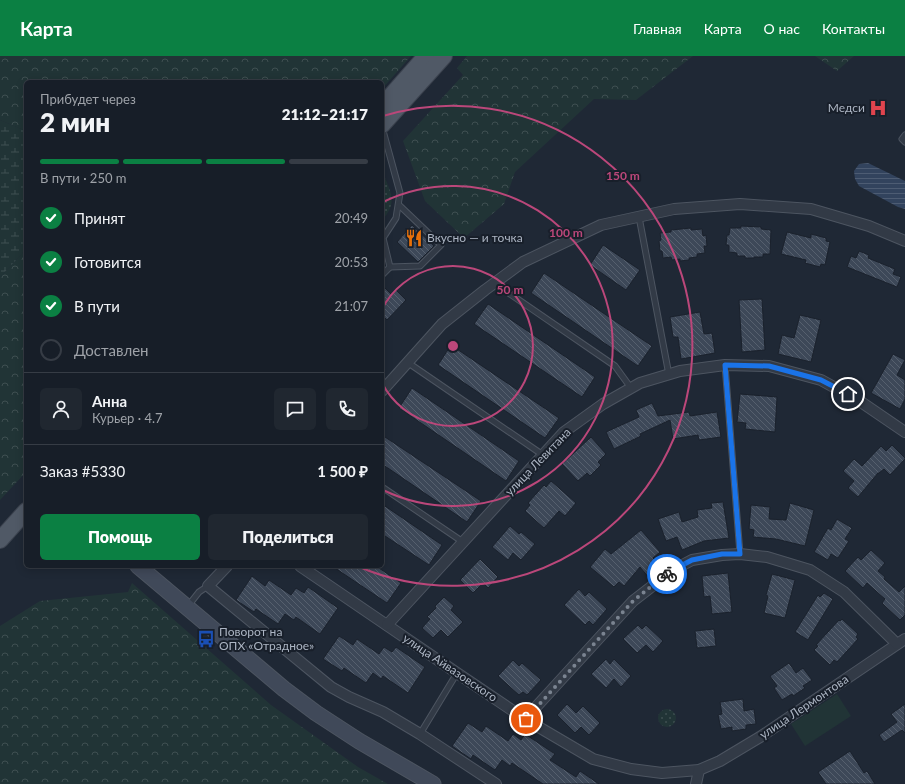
<!DOCTYPE html>
<html lang="ru">
<meta charset="utf-8">
<style>
body{margin:0;font-family:Lato,sans-serif;background:#202730;color:#f1f3f6;height:100vh;display:flex;flex-direction:column;font-size:15px;white-space:nowrap}
*{box-sizing:border-box;margin:0}
p{font-size:13px;color:#9ea2a8}
.icon{flex:none;width:22px;height:22px;fill:none;stroke:currentColor;stroke-width:2;stroke-linecap:round;stroke-linejoin:round}
.map{position:relative;flex:1;overflow:hidden}
.drawer{position:absolute;left:24px;top:24px;width:360px;height:488px;display:flex;flex-direction:column;background:#171e28;border-radius:6px;box-shadow:0 2px 10px #0003,0 0 0 1px #363c45}
.drawer>*{flex:none}
.pin{position:absolute;display:grid;place-items:center;width:34px;height:34px;color:#fff;margin:-17px;border:2px solid #fff;border-radius:50%;box-shadow:0 1px 4px #0007}
.courier{position:absolute;display:grid;place-items:center;width:40px;height:40px;margin:-20px;border:3px solid #1a73e8;border-radius:50%;background:#fff;color:#222;box-shadow:0 1px 5px #0007}
.overview em{font-style:normal;font-weight:800}
.overview div{display:flex;flex-direction:column-reverse}
.overview{display:flex;align-items:center;justify-content:space-between;height:68px;padding:0 16px}
h1{font-size:26px;font-weight:800;line-height:30px}
.bar{display:grid;grid-template-columns:repeat(4,1fr);gap:6px 4px;align-content:center;height:48px;padding:0 16px}
.bar i{height:5px;border-radius:3px;background:#363c45}
.bar .on{background:#0b8043}
.bar p{grid-column:span 4}
.line{display:flex;align-items:center;gap:10px;padding:0 16px;border-top:1px solid #363c45}
.line div{flex:1}
.round{display:grid;place-items:center;flex:none;width:42px;height:42px;border-radius:6px;background:#202730}
ol{padding:0 16px;list-style:none}
li{display:flex;align-items:center;gap:12px;height:44px}
li p{margin-inline-start:auto}
li .icon{padding:4px;border-radius:50%;background:#0b8043;color:#fff;stroke-width:4}
li:last-child{color:#9ea2a8}
li i{width:22px;height:22px;border:2px solid #363c45;border-radius:50%}
.button{display:flex;gap:8px;margin-top:auto;padding:8px 16px}
.button a{flex:1;height:46px;border-radius:6px;background:#0b8043;color:#fff;font-size:16px;font-weight:800;line-height:46px;text-align:center}
.button a+a{background:#202730;color:#f1f3f6}
header{display:flex;align-items:center;gap:24px;box-sizing:border-box;height:56px;padding:0 20px;background:#0b8043;color:#fff}
header strong{font-size:19px}
nav{display:flex;gap:22px;margin-inline-start:auto;font-size:14px}
.map>svg:first-child{display:block}
.green{fill:url(#green-dots)}
.forest{fill:url(#forest-crowns)}
.wetland{fill:url(#wetland-marsh)}
.pitch{fill:#213436}
.water{fill:url(#water-rules)}
.building{fill:url(#building-back-hatch);stroke:#1a212c}
.lines{fill:none;stroke-linecap:round;stroke-linejoin:round}
.lane-casing{stroke:#4d5561;stroke-width:7}
.street-casing{stroke:#4d5561;stroke-width:12}
.secondary-casing{stroke:#4d5561;stroke-width:17}
.primary-casing{stroke:#3c434f;stroke-width:18}
.lane{stroke:#323a46;stroke-width:5}
.street{stroke:#323a46;stroke-width:10}
.secondary{stroke:#404959;stroke-width:15}
.primary{stroke:#505966;stroke-width:16}
.done{stroke:#7b8491;stroke-width:4;stroke-dasharray:0 7.2}
.route{stroke:#1a73e8;stroke-width:5}
.ring{fill:none;stroke:#bb477a;stroke-width:2}
.labels{text-anchor:middle;stroke-width:4;stroke-linejoin:round;paint-order:stroke}
.poi-label{font-size:12px;fill:#acb5c3;stroke:#181f2a;text-anchor:start}
.street-label{font-size:12px;fill:#acb5c3;stroke:#181f2a}
.centre{fill:#bb477a;stroke:#181f2a;stroke-width:2}
.ring-label{font-size:12px;text-anchor:middle;font-weight:bold;fill:#bb477a;stroke:#181f2a;stroke-width:4;stroke-linejoin:round;paint-order:stroke}
</style>
<header>
<strong>Карта</strong>
<nav><a>Главная</a><a>Карта</a><a>О нас</a><a>Контакты</a></nav>
</header>
<div class="map">
<svg width="905" height="728" viewBox="0 0 905 728">
<defs>
<pattern id="green-dots" width="8" height="8" patternUnits="userSpaceOnUse"><rect width="8" height="8" fill="#213436"/><path d="M2 2h.1M6 6h.1" fill="none" stroke="#3f4f51" stroke-width="1.8" stroke-linecap="round"/></pattern>
<pattern id="forest-crowns" width="20" height="18" patternUnits="userSpaceOnUse"><rect width="20" height="18" fill="#213436"/><path d="M2 6a3 3 0 1 1 6 0M12 15a3 3 0 1 1 6 0" fill="none" stroke="#3f4f51"/></pattern>
<pattern id="wetland-marsh" width="20" height="14" patternUnits="userSpaceOnUse"><rect width="20" height="14" fill="#213436"/><path d="M1 5h8M5 5V1M11 12h8M15 12V8" fill="none" stroke="#3f4f51"/></pattern>
<pattern id="water-rules" width="6" height="5" patternUnits="userSpaceOnUse"><rect width="6" height="5" fill="#32435d"/><path d="M0 2.5h6" fill="none" stroke="#4d5c73"/></pattern>
<pattern id="building-back-hatch" width="6" height="6" patternUnits="userSpaceOnUse"><rect width="6" height="6" fill="#3d4858"/><path d="M-1 5l2 2M0 0l6 6M5-1l2 2" fill="none" stroke="#56606e"/></pattern>
</defs>
<rect width="100%" height="100%" fill="#1f2835"/>
<g class="green">
<path d="M382 115C387 128 397 143 388 156 387 159 384 161 382 164Z"/>
<circle cx="667" cy="662" r="9"/>
</g>
<g class="forest">
<polygon points="0,0 411,0 382,33 382,26 26,26 26,75 0,64"/>
<polygon points="467,0 693,0 636,44 594,43 515,116 504,148 464,182 425,145 403,85 463,19 457,12"/>
<polygon points="815,0 854,0 837,15"/>
<polygon points="26,188 26,416 0,444 0,221 22,198"/>
<polygon points="132,527 271,649 358,711 388,728 0,728 0,570 40,545 128,536"/>
</g>
<polygon class="wetland" points="0,64 26,75 26,188 22,198 0,221"/>
<polygon class="pitch" points="837,638 851,660 805,690 791,668"/>
<polygon class="water" points="868,107 905,125 905,153 898,151 859,130 855,123 854,115 859,108"/>
<g class="building">
<polygon points="412,169 434,190 418,206 397,186"/>
<polygon points="741,170 761,171 761,173 771,174 770,198 763,198 763,201 754,201 754,202 745,202 745,200 737,200 737,197 729,196 729,189 726,189 727,179 729,179 730,172 741,172"/>
<polygon points="691,172 691,174 702,173 703,180 706,179 707,190 704,190 705,197 697,198 697,201 689,202 689,204 680,205 680,203 672,204 671,201 663,202 662,195 660,195 659,185 661,184 660,177 671,176 671,174"/>
<polygon points="787,176 811,182 811,178 826,182 826,185 830,186 825,209 821,208 820,211 805,207 806,204 781,198"/>
<polygon points="603,189 640,214 626,234 590,209"/>
<polygon points="859,195 869,199 868,202 895,213 893,218 901,221 897,231 847,211 851,200 856,202"/>
<polygon points="544,217 652,290 638,310 531,237"/>
<polygon points="382,229 392,239 396,234 406,244 387,264 382,259"/>
<polygon points="762,243 765,294 742,296 739,244"/>
<polygon points="488,248 595,321 582,341 474,268"/>
<polygon points="700,256 704,278 712,277 715,297 681,303 678,281 673,281 670,261"/>
<polygon points="800,259 821,264 811,306 778,298 782,279 794,282"/>
<polygon points="451,289 559,362 545,382 438,309"/>
<polygon points="893,298 905,304 897,319 905,324 905,343 900,353 871,337"/>
<polygon points="412,332 519,405 506,425 399,352"/>
<polygon points="740,338 777,341 775,376 745,373 746,367 737,366"/>
<polygon points="652,347 658,360 689,356 690,360 717,356 721,381 699,384 698,379 673,383 670,364 640,378 641,380 614,393 606,376 639,361 636,354"/>
<polygon points="382,379 481,445 467,466 382,408"/>
<polygon points="591,381 606,398 598,406 601,409 590,420 587,417 578,425 562,408"/>
<polygon points="892,389 905,402 905,403 890,419 884,413 879,417 878,417 858,441 848,432 854,425 843,415 854,403 862,410 881,390 886,395"/>
<polygon points="551,425 576,447 565,460 559,455 544,472 525,455 530,449 528,447 544,429 546,431"/>
<polygon points="723,446 729,482 704,485 682,494 677,481 666,485 658,463 679,456 682,466 698,461 697,454 712,452 711,447"/>
<polygon points="790,447 814,454 805,490 776,483 753,481 754,474 749,473 751,449 770,451 769,463 786,464"/>
<polygon points="382,448 442,489 429,509 382,478"/>
<polygon points="837,463 852,472 845,483 849,485 838,502 831,498 828,504 814,496 828,472 831,474"/>
<polygon points="510,470 519,478 521,476 535,488 521,504 513,497 508,504 492,491"/>
<polygon points="641,474 660,496 653,502 662,512 649,522 640,511 624,530 619,526 614,531 590,511 605,493 611,498"/>
<polygon points="871,494 885,507 878,515 885,521 884,523 899,536 905,530 905,559 900,564 882,547 885,543 867,527 863,532 845,515 858,501 861,504"/>
<polygon points="480,503 498,521 488,532 483,527 473,537 460,524"/>
<polygon points="332,510 376,510 401,527 387,547"/>
<polygon points="728,517 732,556 712,558 710,540 704,541 702,520"/>
<polygon points="772,518 795,524 785,562 764,557 768,540 766,539"/>
<polygon points="252,520 265,530 269,524 291,539 296,532 304,537 308,531 338,552 320,578 296,561 294,564 285,558 278,568 256,553 254,556 236,544"/>
<polygon points="579,533 585,540 589,536 607,553 593,569 589,565 585,569 564,549"/>
<polygon points="824,537 833,543 808,584 795,576 818,539 820,541"/>
<polygon points="444,541 454,550 451,554 463,566 448,581 441,574 433,582 422,572 430,563 427,561 436,552 435,550"/>
<polygon points="842,563 858,578 856,581 858,583 837,606 834,604 830,609 814,594 818,590 816,589 839,564 840,565"/>
<polygon points="638,569 642,573 646,569 663,585 653,596 646,589 637,597 623,583"/>
<polygon points="714,573 716,590 697,592 695,575"/>
<polygon points="339,580 353,589 357,583 379,598 384,591 392,596 396,591 425,611 408,637 383,620 381,623 373,617 366,627 344,612 342,615 323,603"/>
<polygon points="606,603 610,608 614,603 631,620 621,631 614,623 606,632 591,618"/>
<polygon points="513,604 519,610 522,607 541,624 527,639 523,636 519,639 498,620"/>
<polygon points="789,607 796,617 803,612 812,624 803,630 805,632 793,640 792,638 782,644 774,632 777,630 770,620"/>
<polygon points="743,643 744,655 754,653 756,668 746,669 746,673 732,675 732,671 721,673 718,659 722,658 720,646"/>
<polygon points="567,648 576,657 583,650 600,667 589,679 581,671 575,677 557,659"/>
<polygon points="905,648 905,677 902,674 884,686 879,679 897,666 891,658"/>
<polygon points="468,667 482,676 486,670 508,685 513,678 521,684 525,678 555,698 550,704 576,721 580,715 599,728 543,728 512,707 510,710 502,704 495,714 473,699 471,703 452,690"/>
<polygon points="850,695 864,717 867,715 875,728 826,728 818,716"/>
</g>
<g class="lines">
<g class="lane-casing">
<g id="lane">
<polyline points="382,71 400,137 396,162 383,182 390,211 382,219"/>
<polyline points="905,79 902,83 905,86"/>
<polyline points="639,161 669,319"/>
<polyline points="390,211 420,210 441,189 399,149"/>
<polyline points="494,227 615,310 631,332"/>
<polyline points="407,306 543,399"/>
<polyline points="725,309 740,498"/>
<polyline points="382,431 463,486"/>
<polyline points="188,550 199,536 208,530"/>
<polyline points="420,678 457,617"/>
</g>
</g>
<g class="street-casing">
<g id="street">
<polyline points="382,335 442,268 485,234 523,206 601,169 674,153 740,148 811,153 869,170 905,185"/>
<polyline points="227,510 208,530 331,631 349,641 383,656 420,678 496,728"/>
<polyline points="300,510 457,617 525,663 593,703 631,713 662,717 699,714 720,705 760,681 905,583"/>
<polyline points="387,569 564,376 603,348 640,327 680,315 725,309 769,310 821,324 861,346 905,376"/>
<polyline points="525,663 633,545 673,514 692,504 722,499 740,498 767,501 810,514 844,536 897,588"/>
<polyline points="696,728 699,714"/>
</g>
</g>
<g class="secondary-casing">
<polyline id="secondary" points="138,510 284,633 316,657 359,685 433,728"/>
</g>
<g class="primary-casing">
<g id="primary">
<polyline points="382,50 426,0"/>
<polyline points="382,69 444,0"/>
<polyline points="0,484 26,455"/>
</g>
</g>
<use href="#lane" class="lane"/>
<use href="#street" class="street"/>
<use href="#secondary" class="secondary"/>
<use href="#primary" class="primary"/>
</g>
<g class="lines">
<polyline class="done" points="526,663 633,545 667,518"/>
<polyline class="route" points="667,518 673,514 692,504 722,498 740,498 725,309 769,310 821,324 848,338"/>
</g>
<g class="ring">
<path d="M382 253A80 80 0 1 1 382 327"/>
<path d="M383 146A160 160 0 1 1 383 434"/>
<path d="M383 60A240 240 0 1 1 357 510"/>
</g>
<defs>
<g id="hospital-bare" transform="scale(1.38)"><path d="M-5-5h3v3.5h4V-5h3V5h-3V1.5h-4V5h-3Z" fill="#e0444e" stroke="#181f2a" stroke-width="2.5" paint-order="stroke"/></g>
<g id="restaurant-bare" transform="scale(1.38)"><path d="M-5-6h1v4h1v-4h1v4h1v-4h1v5L-1.5 .5V6h-2V.5L-5-1ZM5-6V6H3V1.5H1.5Q1.5-4 5-6Z" fill="#e8710a" stroke="#181f2a" stroke-width="2.5" paint-order="stroke"/></g>
<g id="bus-bare" transform="scale(1.38)"><path d="M-5-6H5V4H4V6H2V4H-2V6H-4V4H-5ZM-3.5-4V0h7V-4ZM-3.5 1.2v1.5H-2V1.2ZM2 1.2v1.5H3.5V1.2Z" fill="#1a4fb4" stroke="#181f2a" stroke-width="2.5" paint-order="stroke"/></g>
</defs>
<g fill-rule="evenodd">
<use href="#hospital-bare" x="878" y="52"/>
<use href="#restaurant-bare" x="414" y="182"/>
<use href="#bus-bare" x="206" y="583"/>
</g>
<g class="labels">
<g class="poi-label">
<text x="865" y="56" text-anchor="end">Медси</text>
<text x="427" y="186">Вкусно — и точка</text>
<text x="219" y="580">Поворот на<tspan x="219" dy="14">ОПХ «Отрадное»</tspan></text>
</g>
<g class="street-label">
<text transform="translate(538 406) rotate(-46)" y="4">улица Левитана</text>
<text transform="translate(450 612) rotate(34)" y="4">улица Айвазовского</text>
<text transform="translate(804 651) rotate(-34)" y="4">улица Лермонтова</text>
</g>
</g>
<circle cx="453" cy="290" r="6" class="centre"/>
<g class="ring-label">
<text x="623" y="124">150 m</text>
<text x="566" y="181">100 m</text>
<text x="510" y="238">50 m</text>
</g>
</svg>
<div class="pin" style="left:526px;top:663px;background:#ea580c"><svg class="icon" aria-label="bag" viewBox="0 0 24 24"><path d="M5 8h14l-1 12H6zM9 8a3 3 0 0 1 6 0"/></svg></div>
<div class="pin" style="left:848px;top:338px;background:#1f2937"><svg class="icon" aria-label="home" viewBox="0 0 24 24"><path d="M3 11l9-7 9 7M6 9v11h12V9"/></svg></div>
<div class="courier" style="left:667px;top:518px"><svg class="icon" aria-label="bike" viewBox="0 0 24 24"><circle cx="6" cy="16" r="4"/><circle cx="18" cy="16" r="4"/><path d="M6 16l4-8h5l3 8M10 8l3 8H6M13 5h3"/></svg></div>
<section class="drawer">
<div class="overview"><div><h1>2 мин</h1><p>Прибудет через</p></div><em>21:12–21:17</em></div>
<div class="bar"><i class="on"></i><i class="on"></i><i class="on"></i><i></i><p>В пути · 250 m</p></div>
<ol>
<li><svg class="icon" aria-label="check" viewBox="0 0 24 24"><path d="M5 12l5 5 9-10"/></svg>Принят<p>20:49</p></li>
<li><svg class="icon" aria-label="check" viewBox="0 0 24 24"><path d="M5 12l5 5 9-10"/></svg>Готовится<p>20:53</p></li>
<li><svg class="icon" aria-label="check" viewBox="0 0 24 24"><path d="M5 12l5 5 9-10"/></svg>В пути<p>21:07</p></li>
<li><i></i>Доставлен</li>
</ol>
<div class="line" style="height:72px"><a class="round"><svg class="icon" aria-label="person" viewBox="0 0 24 24"><circle cx="12" cy="8" r="4"/><path d="M4 21q1-7 8-7t8 7"/></svg></a><div><b>Анна</b><p>Курьер · 4.7</p></div><a class="round"><svg class="icon" aria-label="chat" viewBox="0 0 24 24"><path d="M4 5h16v11H9l-5 4z"/></svg></a><a class="round"><svg class="icon" aria-label="phone" viewBox="0 0 24 24"><path d="M5 4h4l2 5-3 2q2 4 5 5l2-3 5 2v4C11 20 4 13 5 4z"/></svg></a></div>
<div class="line" style="height:52px"><div>Заказ #5330</div><b>1 500 ₽</b></div>
<div class="button"><a>Помощь</a><a>Поделиться</a></div>
</section>
</div>
